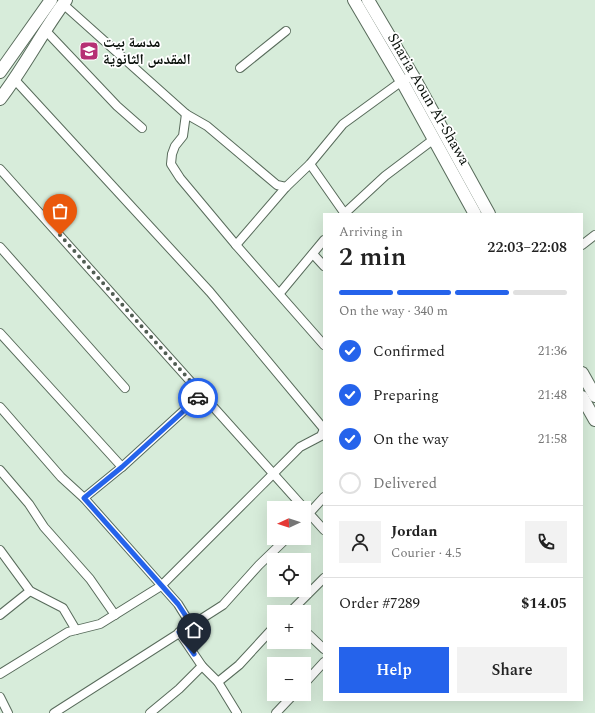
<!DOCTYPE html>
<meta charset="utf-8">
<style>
body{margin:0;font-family:Spectral,"Noto Naskh Arabic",serif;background:#f2f2f2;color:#222;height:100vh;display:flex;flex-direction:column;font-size:15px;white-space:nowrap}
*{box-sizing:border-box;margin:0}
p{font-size:13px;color:#767676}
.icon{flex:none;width:22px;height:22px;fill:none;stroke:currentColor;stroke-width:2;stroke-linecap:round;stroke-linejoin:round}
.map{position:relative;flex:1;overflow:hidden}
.details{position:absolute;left:323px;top:213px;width:260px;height:488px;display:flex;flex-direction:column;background:#fff;border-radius:0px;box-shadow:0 4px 16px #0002}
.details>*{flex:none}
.needle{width:26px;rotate:267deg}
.controls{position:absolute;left:267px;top:501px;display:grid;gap:8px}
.controls a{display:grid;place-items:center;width:44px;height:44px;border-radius:0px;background:#fff;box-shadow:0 4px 16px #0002;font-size:20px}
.pin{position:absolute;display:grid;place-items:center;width:34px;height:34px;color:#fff;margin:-41px -17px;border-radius:50% 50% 50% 0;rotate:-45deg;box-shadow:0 0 4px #0007}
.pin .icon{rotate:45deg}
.courier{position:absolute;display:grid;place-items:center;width:40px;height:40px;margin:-20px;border:3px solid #2563eb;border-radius:50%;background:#fff;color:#222;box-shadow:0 1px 5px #0007}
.head em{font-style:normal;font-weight:600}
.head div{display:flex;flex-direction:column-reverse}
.head{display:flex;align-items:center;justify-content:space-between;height:68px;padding:0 16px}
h1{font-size:26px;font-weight:600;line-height:30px}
.bar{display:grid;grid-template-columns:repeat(4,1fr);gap:6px 4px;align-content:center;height:48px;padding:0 16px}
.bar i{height:5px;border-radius:3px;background:#e0e0e0}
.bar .current{background:#2563eb}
.bar p{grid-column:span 4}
.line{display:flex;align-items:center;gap:10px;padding:0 16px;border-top:1px solid #e0e0e0}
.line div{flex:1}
.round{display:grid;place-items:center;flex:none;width:42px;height:42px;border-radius:0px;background:#f2f2f2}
ol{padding:0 16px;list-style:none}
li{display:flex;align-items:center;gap:12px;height:44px}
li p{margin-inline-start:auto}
li .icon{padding:4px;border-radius:50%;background:#2563eb;color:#fff;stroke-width:4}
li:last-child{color:#767676}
li i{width:22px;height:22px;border:2px solid #e0e0e0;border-radius:50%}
.primary-button{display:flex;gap:8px;margin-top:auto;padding:8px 16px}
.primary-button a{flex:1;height:46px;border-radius:0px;background:#2563eb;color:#fff;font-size:16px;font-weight:600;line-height:46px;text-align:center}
.primary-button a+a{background:#f2f2f2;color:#222}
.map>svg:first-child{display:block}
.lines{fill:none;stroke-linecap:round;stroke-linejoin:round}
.minor-casing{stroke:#586b5b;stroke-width:10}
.secondary-casing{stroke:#586b5b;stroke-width:14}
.minor{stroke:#fff;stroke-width:8}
.secondary{stroke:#fff;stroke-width:12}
.done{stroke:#515d53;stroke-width:4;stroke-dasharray:0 7.2}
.route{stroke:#2563eb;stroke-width:5}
.labels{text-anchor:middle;stroke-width:3.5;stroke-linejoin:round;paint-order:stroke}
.poi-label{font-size:15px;font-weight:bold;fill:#09100a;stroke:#fff;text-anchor:start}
.street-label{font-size:15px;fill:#09100a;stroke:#fff}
</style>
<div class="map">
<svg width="595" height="713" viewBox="0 0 595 713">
<rect width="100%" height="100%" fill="#d7ecda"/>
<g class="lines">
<g class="minor-casing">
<g id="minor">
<polyline points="63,4 186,114 207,126 277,185 286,187"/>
<polyline points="45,30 117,106 142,128"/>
<polyline points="240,68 286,31"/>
<polyline points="15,80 210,292 324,429"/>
<polyline points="186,114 183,136 175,146 172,154 171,164 180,178 236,245 324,345"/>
<polyline points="310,164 345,214"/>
<polyline points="0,169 304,508"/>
<polyline points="344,214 385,176 434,139"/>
<polyline points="236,245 286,187 310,164 343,124 402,81 413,76"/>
<polyline points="582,245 595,235"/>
<polyline points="0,247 125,388"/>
<polyline points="313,254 324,266"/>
<polyline points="280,293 324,240"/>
<polyline points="0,333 122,467"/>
<polyline points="0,407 61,477 84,498 178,604 191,625"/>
<polyline points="0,470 29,504 44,527 90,579 115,615"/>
<polyline points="84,498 122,467 202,394"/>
<polyline points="306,510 324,530"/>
<polyline points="304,519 324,497"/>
<polyline points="0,550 30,591 63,608 76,630"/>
<polyline points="290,612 324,578"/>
<polyline points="0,615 30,591"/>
<polyline points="304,630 324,649"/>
<polyline points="179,632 202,666 218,682 237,713"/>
<polyline points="0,674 68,632 100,624 161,586 300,447 321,436 324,429"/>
<polyline points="218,682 239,665 274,627"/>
<polyline points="304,684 324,662"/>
<polyline points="0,697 8,713"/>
<polyline points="54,713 223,605 259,565 287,538"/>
<polyline points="150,713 179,689 202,666"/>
<polyline points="276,713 294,694"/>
</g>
</g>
<g class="secondary-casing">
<g id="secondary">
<polyline points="354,0 404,85 475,214"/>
<polyline points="368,0 413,76 489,214"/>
<polyline points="0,72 51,0"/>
<path d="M0 99C24 68 42 32 66 0"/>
<polyline points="582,373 595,396"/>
<polyline points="582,397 595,420"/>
</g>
</g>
<use href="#minor" class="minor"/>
<use href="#secondary" class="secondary"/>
</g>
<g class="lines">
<polyline class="done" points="60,235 202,394 198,398"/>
<polyline class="route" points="194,654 179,632 191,624 178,604 84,498 122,467 198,398"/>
</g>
<defs>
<g id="school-square" transform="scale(1)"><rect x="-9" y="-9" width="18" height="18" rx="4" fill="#b63074" stroke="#fff"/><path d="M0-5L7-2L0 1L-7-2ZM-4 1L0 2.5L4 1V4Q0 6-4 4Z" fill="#fff"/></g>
</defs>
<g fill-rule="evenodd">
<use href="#school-square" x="89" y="51"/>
</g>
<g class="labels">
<g class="poi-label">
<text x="103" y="47">مدسة بيت<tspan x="103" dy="17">المقدس الثانوية</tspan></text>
</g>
<g class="street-label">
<text transform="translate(429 99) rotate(60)" y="5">Sharia Aoun Al-Shawa</text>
</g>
</g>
</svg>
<div class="controls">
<a><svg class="needle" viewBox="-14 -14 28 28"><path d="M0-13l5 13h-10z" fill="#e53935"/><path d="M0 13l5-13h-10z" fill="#767676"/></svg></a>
<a><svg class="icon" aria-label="locate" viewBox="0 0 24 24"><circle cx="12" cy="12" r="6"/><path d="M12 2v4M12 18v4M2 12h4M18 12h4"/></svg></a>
<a>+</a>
<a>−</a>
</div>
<div class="pin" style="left:60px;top:235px;background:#ea580c"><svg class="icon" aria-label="bag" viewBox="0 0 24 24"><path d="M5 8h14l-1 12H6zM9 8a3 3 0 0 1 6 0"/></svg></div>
<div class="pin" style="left:194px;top:654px;background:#1f2937"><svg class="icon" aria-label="home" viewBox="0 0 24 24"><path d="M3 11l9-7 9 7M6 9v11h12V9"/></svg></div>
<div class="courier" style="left:198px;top:398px"><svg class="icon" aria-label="car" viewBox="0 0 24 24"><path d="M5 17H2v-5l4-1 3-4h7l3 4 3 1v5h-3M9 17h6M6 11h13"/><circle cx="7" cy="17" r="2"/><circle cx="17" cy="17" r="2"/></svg></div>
<section class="details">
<div class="head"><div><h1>2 min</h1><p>Arriving in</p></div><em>22:03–22:08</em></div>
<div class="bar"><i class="current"></i><i class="current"></i><i class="current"></i><i></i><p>On the way · 340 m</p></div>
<ol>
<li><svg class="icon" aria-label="check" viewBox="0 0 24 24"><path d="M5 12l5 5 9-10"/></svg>Confirmed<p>21:36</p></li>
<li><svg class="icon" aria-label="check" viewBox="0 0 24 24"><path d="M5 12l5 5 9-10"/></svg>Preparing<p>21:48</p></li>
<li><svg class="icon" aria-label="check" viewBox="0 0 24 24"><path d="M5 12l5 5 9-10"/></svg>On the way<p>21:58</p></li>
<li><i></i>Delivered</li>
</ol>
<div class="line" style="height:72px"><a class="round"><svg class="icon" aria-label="person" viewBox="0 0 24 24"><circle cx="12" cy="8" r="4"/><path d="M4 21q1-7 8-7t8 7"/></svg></a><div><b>Jordan</b><p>Courier · 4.5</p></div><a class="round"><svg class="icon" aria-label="phone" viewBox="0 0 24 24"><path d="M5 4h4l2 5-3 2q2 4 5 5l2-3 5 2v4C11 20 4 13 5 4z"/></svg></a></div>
<div class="line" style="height:52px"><div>Order #7289</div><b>$14.05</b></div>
<div class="primary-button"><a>Help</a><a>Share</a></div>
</section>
</div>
